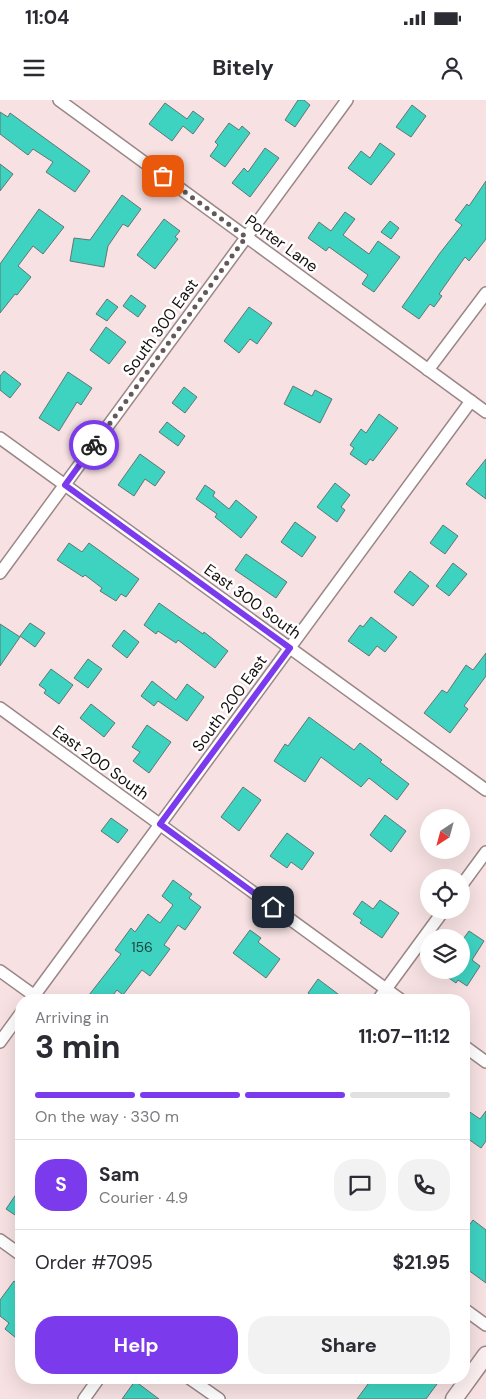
<!DOCTYPE html>
<meta charset="utf-8">
<style>
body{margin:0;font-family:"DM Sans",sans-serif;background:#f2f2f3;color:#2b2b33;height:100vh;display:flex;flex-direction:column;font-size:19px;white-space:nowrap}
*{box-sizing:border-box;margin:0}
p{font-size:16px;color:#7c7c81}
.icon{flex:none;width:28px;height:28px;fill:none;stroke:currentColor;stroke-width:2;stroke-linecap:round;stroke-linejoin:round}
.map{position:relative;flex:1;overflow:hidden}
.sheet{position:absolute;left:15px;top:894px;width:455px;height:390px;display:flex;flex-direction:column;background:#fff;border-radius:20px;box-shadow:0 5px 20px #0002}
.sheet>*{flex:none}
.needle{width:32px;rotate:216deg}
.buttons{position:absolute;left:420px;top:709px;display:grid;gap:10px}
.buttons a{display:grid;place-items:center;width:50px;height:50px;border-radius:50%;background:#fff;box-shadow:0 5px 20px #0002;font-size:25px}
.pin{position:absolute;display:grid;place-items:center;width:42px;height:42px;color:#fff;margin:-21px;border-radius:10px;box-shadow:0 2px 8px #0006}
.courier{position:absolute;display:grid;place-items:center;width:50px;height:50px;margin:-25px;border:4px solid #7c3aed;border-radius:50%;background:#fff;color:#222;box-shadow:0 1px 6px #0007}
.head em{font-style:normal;font-weight:700}
.head div{display:flex;flex-direction:column-reverse}
.head{display:flex;align-items:center;justify-content:space-between;height:85px;padding:0 20px}
h1{font-size:32px;font-weight:700;line-height:38px}
.bar{display:grid;grid-template-columns:repeat(4,1fr);gap:8px 5px;align-content:center;height:60px;padding:0 20px}
.bar i{height:6px;border-radius:4px;background:#e1e1e2}
.bar .active{background:#7c3aed}
.bar p{grid-column:span 4}
.line{display:flex;align-items:center;gap:12px;padding:0 20px;border-top:1px solid #e1e1e2}
.line div{flex:1}
.round{display:grid;place-items:center;flex:none;width:52px;height:52px;border-radius:20px;background:#f2f2f3}
.primary-button{display:flex;gap:10px;margin-top:auto;padding:10px 20px}
.primary-button a{flex:1;height:58px;border-radius:20px;background:#7c3aed;color:#fff;font-size:20px;font-weight:700;line-height:58px;text-align:center}
.primary-button a+a{background:#f2f2f3;color:#2b2b33}
.status{display:flex;justify-content:space-between;align-items:center;height:35px;padding:0 25px;background:#fff;direction:ltr}
.status svg{height:14px;fill:currentColor}
header{display:flex;justify-content:space-between;align-items:center;height:65px;padding:0 20px;background:#fff;font-size:22px;font-weight:700}
.map>svg:first-child{display:block}
.building{fill:#3ed2c1;stroke:#617672}
.lines{fill:none;stroke-linecap:round;stroke-linejoin:round}
.street-casing{stroke:#9b8788;stroke-width:14}
.secondary-casing{stroke:#9b8788;stroke-width:19}
.street{stroke:#fff;stroke-width:11}
.secondary{stroke:#fceff0;stroke-width:16}
.done{stroke:#655859;stroke-width:5;stroke-dasharray:0 9}
.route{stroke:#7c3aed;stroke-width:6}
.labels{text-anchor:middle;stroke-width:5;stroke-linejoin:round;paint-order:stroke}
.number-label{font-size:14px;fill:#20403c}
.street-label{font-size:16px;fill:#160f0f;stroke:#fff}
</style>
<div class="status"><b>11:04</b><svg viewBox="0 0 49 12"><path d="M0 12V9h3v3zM5 12V6h3v6zM10 12V3h3v9zM15 12V0h3v12zM26 1h20v11H26zM47 4h2v5h-2z"/></svg></div>
<header><svg class="icon" aria-label="menu" viewBox="0 0 24 24"><path d="M4 6h16M4 12h16M4 18h16"/></svg>Bitely<svg class="icon" aria-label="person" viewBox="0 0 24 24"><circle cx="12" cy="8" r="4"/><path d="M4 21q1-7 8-7t8 7"/></svg></header>
<div class="map">
<svg width="486" height="1299" viewBox="0 0 486 1299">
<rect width="100%" height="100%" fill="#f7e1e2"/>
<g class="building">
<polygon points="298,0 304,0 310,5 295,27 285,20"/>
<polygon points="165,3 187,19 193,11 204,19 193,34 183,26 172,41 149,24"/>
<polygon points="412,5 426,16 411,37 396,27"/>
<polygon points="0,12 8,17 10,13 90,71 75,92 46,72 53,62 33,49 28,55 0,34"/>
<polygon points="229,23 239,30 242,26 250,33 225,67 210,56 218,45 215,42"/>
<polygon points="380,43 395,54 371,85 348,68 361,51 370,58"/>
<polygon points="265,48 279,58 250,97 232,83 244,68 248,72"/>
<polygon points="0,64 13,74 0,91"/>
<polygon points="486,81 486,139 469,161 465,157 439,194 442,196 434,207 430,204 419,219 402,207 440,153 462,125 455,120 467,104 469,106"/>
<polygon points="122,95 141,109 128,127 123,124 108,146 104,167 70,161 74,138 90,140"/>
<polygon points="39,109 64,127 43,154 33,146 18,166 31,177 17,195 15,194 0,213 0,164"/>
<polygon points="345,112 355,119 343,135 369,154 378,141 400,157 374,192 362,184 368,175 329,147 326,151 308,138 319,122 331,131"/>
<polygon points="164,119 180,131 175,137 178,139 155,169 137,155"/>
<polygon points="390,121 399,128 391,139 381,132"/>
<polygon points="131,195 146,206 138,217 123,206"/>
<polygon points="107,199 118,207 107,221 96,214"/>
<polygon points="249,207 272,223 257,244 250,239 239,253 224,241"/>
<polygon points="106,227 126,242 109,264 90,250"/>
<polygon points="4,271 21,284 10,298 0,290 0,276"/>
<polygon points="68,272 92,288 81,305 77,302 59,331 39,318"/>
<polygon points="293,286 312,296 315,290 332,299 320,323 284,304"/>
<polygon points="184,287 197,297 185,313 172,303"/>
<polygon points="379,314 398,328 373,361 370,359 366,365 350,354 354,348 350,345 361,329 366,333"/>
<polygon points="167,322 185,336 178,346 159,332"/>
<polygon points="140,354 165,372 155,386 145,379 134,396 118,385"/>
<polygon points="486,359 486,399 466,384"/>
<polygon points="335,383 350,395 341,407 345,410 337,422 317,407"/>
<polygon points="205,385 215,392 213,396 229,409 236,400 257,417 241,438 215,417 217,414 196,399"/>
<polygon points="295,422 316,437 302,457 281,442"/>
<polygon points="443,425 458,436 445,454 430,443"/>
<polygon points="69,443 82,452 89,443 139,479 126,497 121,494 116,501 100,491 102,488 85,475 83,477 57,460"/>
<polygon points="246,454 287,482 276,498 235,470"/>
<polygon points="453,463 467,474 449,496 436,486"/>
<polygon points="410,471 429,486 413,506 394,492"/>
<polygon points="159,503 203,534 204,532 228,551 215,568 178,540 176,543 158,531 156,534 144,525"/>
<polygon points="371,517 397,537 385,552 377,546 369,556 348,541 360,525 363,527"/>
<polygon points="30,523 45,533 35,547 20,536"/>
<polygon points="0,524 20,537 0,566"/>
<polygon points="124,530 139,542 127,558 112,546"/>
<polygon points="486,553 486,576 464,606 468,609 450,633 424,613 442,590 447,593 466,565 473,570"/>
<polygon points="88,559 102,569 88,588 74,578"/>
<polygon points="51,569 73,585 59,604 44,593 46,590 39,585"/>
<polygon points="152,581 176,600 187,584 204,597 187,621 158,601 154,606 141,596"/>
<polygon points="91,604 115,623 104,637 80,618"/>
<polygon points="309,617 354,650 360,643 382,660 380,662 409,684 397,700 369,678 361,687 321,657 305,682 274,661 285,644 288,646"/>
<polygon points="147,625 171,642 149,673 133,661 140,652 132,647"/>
<polygon points="243,687 261,700 239,731 221,717"/>
<polygon points="385,715 406,731 391,752 370,735"/>
<polygon points="111,718 128,730 118,743 101,731"/>
<polygon points="287,733 314,753 302,770 291,762 287,768 270,756"/>
<polygon points="173,780 192,794 189,798 201,807 185,830 178,825 164,845 170,849 150,876 142,870 123,895 117,890 109,900 95,900 89,895 121,854 115,850 131,828 135,832 148,814 160,823 173,805 162,796"/>
<polygon points="380,800 399,813 382,838 360,823 362,820 353,814 362,801 373,809"/>
<polygon points="250,830 261,838 258,842 280,859 266,878 233,853"/>
<polygon points="469,831 484,841 472,860 480,866 467,886 458,880 456,883 437,870 461,870 461,842"/>
<polygon points="318,879 346,900 317,900 308,893"/>
<polygon points="464,1008 480,1019 486,1011 486,1041 481,1048 464,1036"/>
<polygon points="21,1087 21,1119 6,1109"/>
<polygon points="473,1120 486,1130 486,1183 464,1167 464,1133"/>
<polygon points="14,1181 21,1186 21,1242 5,1229 9,1223 0,1216 0,1200"/>
<polygon points="378,1278 428,1278 437,1284 426,1299 357,1299 371,1280 374,1282"/>
<polygon points="135,1281 159,1299 122,1299"/>
</g>
<g class="lines">
<g class="street-casing">
<g id="street">
<polyline points="59,0 486,312"/>
<polyline points="428,270 486,193"/>
<polyline points="0,338 486,690"/>
<polyline points="0,473 347,0"/>
<polyline points="0,608 401,900"/>
<polyline points="461,786 486,752"/>
<polyline points="0,871 39,899"/>
<polyline points="31,900 471,301"/>
<polyline points="378,900 444,810"/>
<polyline points="0,942 21,913"/>
<polyline points="464,946 486,962"/>
<polyline points="0,1140 21,1155"/>
<polyline points="464,1209 486,1225"/>
<polyline points="189,1278 219,1299"/>
<polyline points="84,1299 99,1278"/>
</g>
</g>
<g class="secondary-casing">
<polyline id="secondary" points="454,1299 486,1255"/>
</g>
<use href="#street" class="street"/>
<use href="#secondary" class="secondary"/>
</g>
<g class="lines">
<polyline class="done" points="94,345 246,137 163,76"/>
<polyline class="route" points="94,345 65,385 290,548 160,724 273,807"/>
</g>
<g class="labels">
<g class="number-label">
<text x="142" y="852">156</text>
</g>
<g class="street-label">
<text transform="translate(282 143) rotate(36)" y="6">Porter Lane</text>
<text transform="translate(160 227) rotate(-54)" y="6">South 300 East</text>
<text transform="translate(253 501) rotate(36)" y="6">East 300 South</text>
<text transform="translate(229 603) rotate(-54)" y="6">South 200 East</text>
<text transform="translate(101 662) rotate(36)" y="6">East 200 South</text>
</g>
</g>
</svg>
<div class="buttons">
<a><svg class="needle" viewBox="-14 -14 28 28"><path d="M0-13l5 13h-10z" fill="#e53935"/><path d="M0 13l5-13h-10z" fill="#7c7c81"/></svg></a>
<a><svg class="icon" aria-label="locate" viewBox="0 0 24 24"><circle cx="12" cy="12" r="6"/><path d="M12 2v4M12 18v4M2 12h4M18 12h4"/></svg></a>
<a><svg class="icon" aria-label="layers" viewBox="0 0 24 24"><path d="M12 4l9 5-9 5-9-5zM3 14l9 5 9-5"/></svg></a>
</div>
<div class="pin" style="left:163px;top:76px;background:#ea580c"><svg class="icon" aria-label="bag" viewBox="0 0 24 24"><path d="M5 8h14l-1 12H6zM9 8a3 3 0 0 1 6 0"/></svg></div>
<div class="pin" style="left:273px;top:807px;background:#1f2937"><svg class="icon" aria-label="home" viewBox="0 0 24 24"><path d="M3 11l9-7 9 7M6 9v11h12V9"/></svg></div>
<div class="courier" style="left:94px;top:345px"><svg class="icon" aria-label="bike" viewBox="0 0 24 24"><circle cx="6" cy="16" r="4"/><circle cx="18" cy="16" r="4"/><path d="M6 16l4-8h5l3 8M10 8l3 8H6M13 5h3"/></svg></div>
<section class="sheet">
<div class="head"><div><h1>3 min</h1><p>Arriving in</p></div><em>11:07–11:12</em></div>
<div class="bar"><i class="active"></i><i class="active"></i><i class="active"></i><i></i><p>On the way · 330 m</p></div>
<div class="line" style="height:90px"><b class="round" style="background:#7c3aed;color:#fff">S</b><div><b>Sam</b><p>Courier · 4.9</p></div><a class="round"><svg class="icon" aria-label="chat" viewBox="0 0 24 24"><path d="M4 5h16v11H9l-5 4z"/></svg></a><a class="round"><svg class="icon" aria-label="phone" viewBox="0 0 24 24"><path d="M5 4h4l2 5-3 2q2 4 5 5l2-3 5 2v4C11 20 4 13 5 4z"/></svg></a></div>
<div class="line" style="height:65px"><div>Order #7095</div><b>$21.95</b></div>
<div class="primary-button"><a>Help</a><a>Share</a></div>
</section>
</div>
